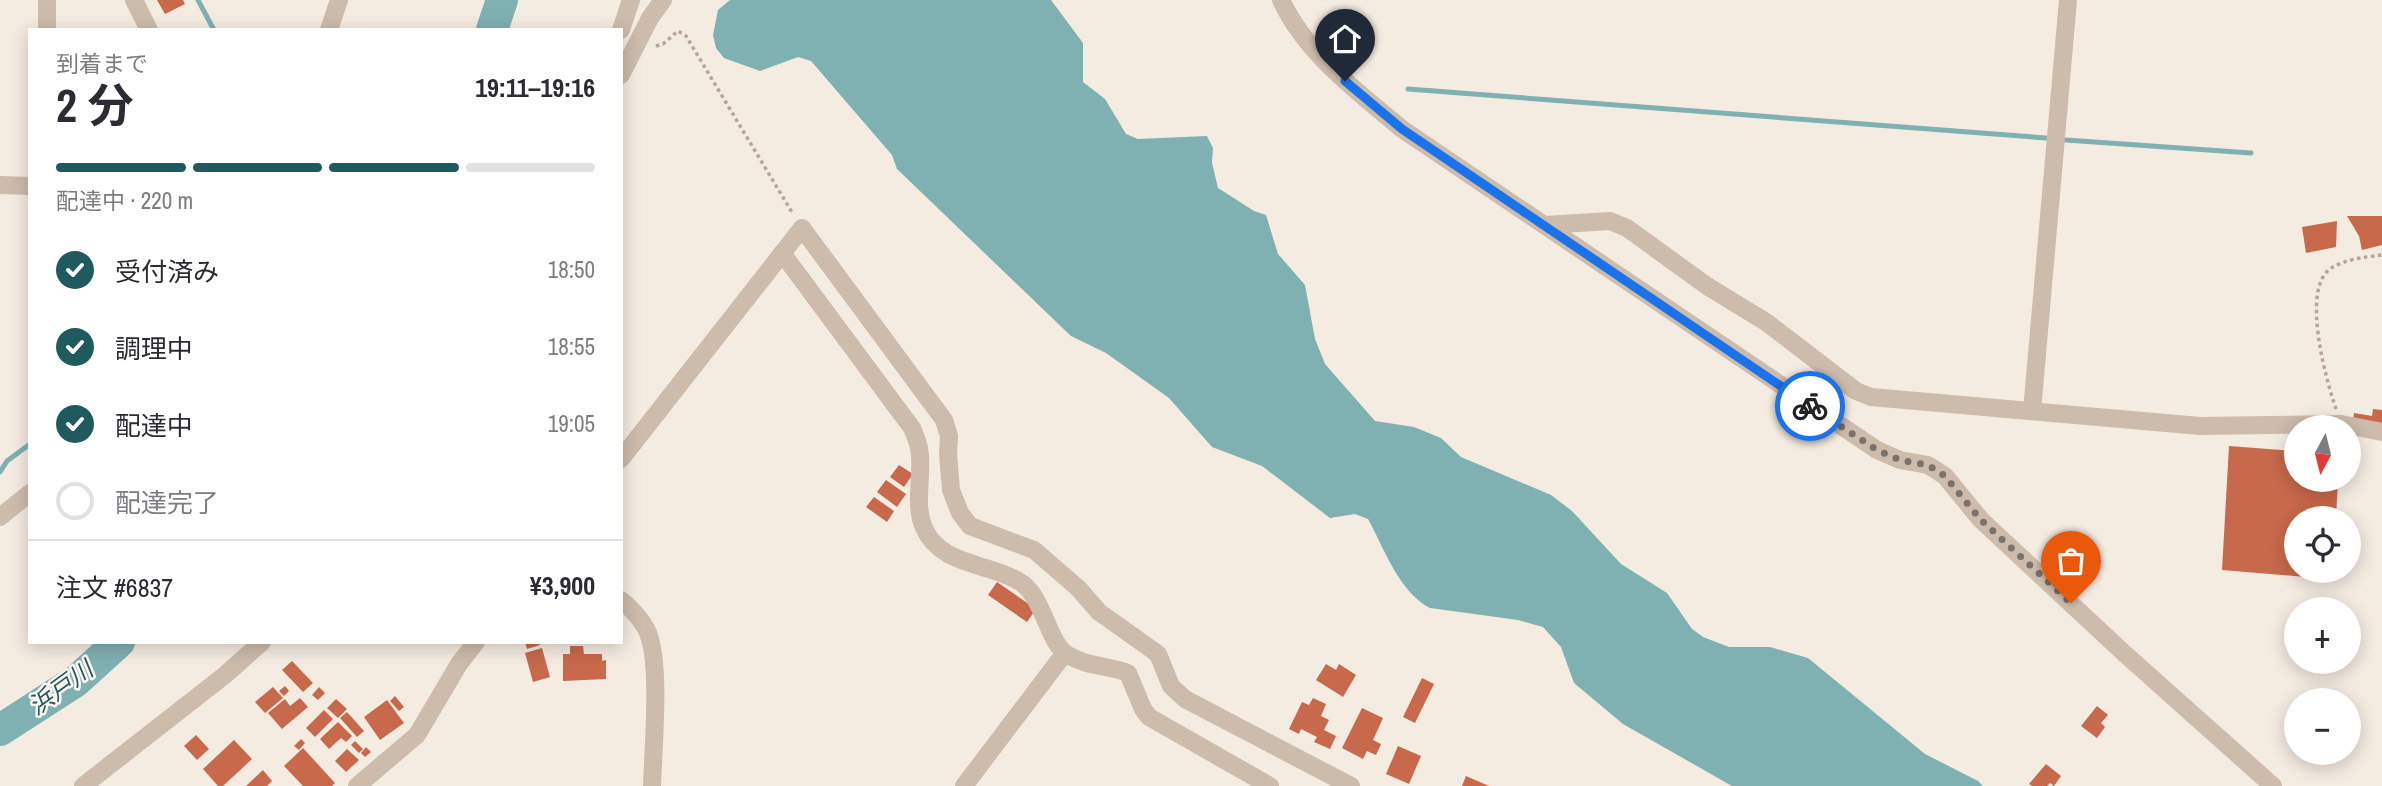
<!DOCTYPE html>
<html lang="ja">
<meta charset="utf-8">
<style>
body{margin:0;font-family:"Archivo Narrow","Noto Sans JP",sans-serif;background:#f7f7f7;color:#2b2b33;height:100vh;display:flex;flex-direction:column;font-size:26px;white-space:nowrap}
*{box-sizing:border-box;margin:0}
p{font-size:23px;color:#7c7c81}
.icon{flex:none;width:38px;height:38px;fill:none;stroke:currentColor;stroke-width:2;stroke-linecap:round;stroke-linejoin:round}
.map{position:relative;flex:1;overflow:hidden}
.details{position:absolute;left:28px;top:28px;width:595px;height:616px;display:flex;flex-direction:column;background:#fff;border-radius:0px;box-shadow:0 4px 18px #0003}
.details>*{flex:none}
.needle{width:46px;rotate:187deg}
.controls{position:absolute;left:2284px;top:415px;display:grid;gap:14px}
.controls a{display:grid;place-items:center;width:77px;height:77px;border-radius:50%;background:#fff;box-shadow:0 4px 18px #0003;font-size:35px}
.pin{position:absolute;display:grid;place-items:center;width:60px;height:60px;color:#fff;margin:-72px -30px;border-radius:50% 50% 50% 0;rotate:-45deg;box-shadow:0 0 7px #0007}
.pin .icon{rotate:45deg}
.courier{position:absolute;display:grid;place-items:center;width:70px;height:70px;margin:-35px;border:5px solid #1a73e8;border-radius:50%;background:#fff;color:#222;box-shadow:0 2px 9px #0007}
.overview em{font-style:normal;font-weight:700}
.overview div{display:flex;flex-direction:column-reverse}
.overview{display:flex;align-items:center;justify-content:space-between;height:119px;padding:0 28px}
h1{font-size:46px;font-weight:700;line-height:52px}
.bar{display:grid;grid-template-columns:repeat(4,1fr);gap:10px 7px;align-content:center;height:84px;padding:0 28px}
.bar i{height:9px;border-radius:5px;background:#e1e1e2}
.bar .active{background:#1f5a5e}
.bar p{grid-column:span 4}
.line{display:flex;align-items:center;gap:18px;padding:0 28px;border-top:2px solid #e1e1e2}
.line div{flex:1}
ol{padding:0 28px;list-style:none}
li{display:flex;align-items:center;gap:21px;height:77px}
li p{margin-inline-start:auto}
li .icon{padding:7px;border-radius:50%;background:#1f5a5e;color:#fff;stroke-width:4}
li:last-child{color:#7c7c81}
li i{width:38px;height:38px;border:4px solid #e1e1e2;border-radius:50%}
.map>svg:first-child{display:block}
.water{fill:#7fb0b2}
.lines{fill:none;stroke-linecap:round;stroke-linejoin:round}
.stream{stroke:#7fb0b2;stroke-width:5}
.river{stroke:#7fb0b2;stroke-width:32}
.building{fill:#c8694b}
.path{stroke:#b9a596;stroke-width:3.5;stroke-dasharray:3.5 3.5;stroke-linecap:butt}
.minor{stroke:#cdbbac;stroke-width:18}
.done{stroke:#7c716b;stroke-width:7;stroke-dasharray:0 12.6}
.route{stroke:#1a73e8;stroke-width:9}
.labels{text-anchor:middle;stroke-width:5;stroke-linejoin:round;paint-order:stroke}
.water-label{font-size:24px;font-style:italic;fill:#1f5a5e;stroke:#fbf5ee}
</style>
<div class="map">
<svg width="2382" height="786" viewBox="0 0 2382 786">
<rect width="100%" height="100%" fill="#f4ebe1"/>
<path class="water" d="M730 0H1051L1083 43V82L1105 99 1126 134 1138 139 1207 136 1213 148 1212 163 1218 188 1254 211 1266 215 1278 254 1305 285 1315 339 1325 364 1375 421 1414 427 1441 438 1461 457 1551 495 1572 511 1621 564 1667 593 1692 629 1703 637 1729 647H1770L1808 658 1925 754 1978 781 1983 786H1732L1623 724 1574 683 1561 647 1543 627 1518 620 1430 608C1399 592 1384 548 1368 519L1355 514 1330 518 1262 466 1212 447 1169 398 1106 353 1071 336 897 169 892 155 811 61 798 57 760 71 724 58 716 48 713 35 718 10Z"/>
<g class="lines">
<g class="stream">
<polyline points="198,0 214,30"/>
<polyline points="1408,89 2046,138"/>
<polyline points="2066,140 2251,153"/>
<polyline points="0,472 7,461 30,444"/>
</g>
<g class="river">
<polyline points="492,30 502,0"/>
<polyline points="0,730 76,681 119,642"/>
</g>
</g>
<g class="building">
<polygon points="157,0 183,0 185,4 165,14"/>
<polygon points="2347,216 2382,216 2382,245 2362,250 2359,236"/>
<polygon points="2337,221 2336,247 2306,253 2302,227"/>
<polygon points="2373,409 2382,410 2382,426 2353,421 2354,413 2372,416"/>
<polygon points="2229,446 2296,451 2296,480 2338,480 2336,518 2296,518 2296,570 2307,570 2306,577 2222,570"/>
<polygon points="899,465 913,474 904,487 890,477"/>
<polygon points="886,480 906,494 897,507 877,492"/>
<polygon points="874,497 894,511 887,522 866,507"/>
<polygon points="997,582 1036,609 1027,622 988,595"/>
<polygon points="525,642 539,642 540,645 527,649"/>
<polygon points="570,646 583,646 584,654 602,654 602,661 606,660 606,679 563,681 563,654 570,654"/>
<polygon points="542,648 550,677 533,682 525,653"/>
<polygon points="292,661 313,683 303,692 282,670"/>
<polygon points="1326,664 1336,670 1339,664 1356,675 1343,697 1316,680"/>
<polygon points="1422,678 1434,684 1415,723 1403,717"/>
<polygon points="285,686 289,691 284,696 279,691"/>
<polygon points="273,687 283,698 265,713 255,702"/>
<polygon points="319,687 325,693 318,700 312,695"/>
<polygon points="395,696 404,707 399,711 390,701"/>
<polygon points="300,698 308,707 282,729 268,713 285,699 290,706"/>
<polygon points="1313,698 1326,704 1321,716 1329,720 1324,730 1336,736 1330,749 1314,742 1317,737 1301,729 1299,734 1289,729 1302,702 1309,705"/>
<polygon points="336,699 347,709 338,718 327,708"/>
<polygon points="387,700 404,723 380,740 364,717"/>
<polygon points="2097,706 2108,715 2101,723 2105,727 2097,738 2081,726"/>
<polygon points="1362,708 1383,718 1373,740 1381,744 1376,755 1367,751 1363,759 1342,748"/>
<polygon points="324,710 333,719 315,737 306,728"/>
<polygon points="347,712 364,731 357,737 340,718"/>
<polygon points="338,722 352,736 346,742 341,738 329,749 320,739"/>
<polygon points="196,735 209,749 197,760 184,746"/>
<polygon points="301,739 305,743 299,750 294,746"/>
<polygon points="234,740 252,759 223,786 218,786 203,769"/>
<polygon points="355,741 363,749 359,753 351,745"/>
<polygon points="1398,746 1421,756 1409,784 1386,774"/>
<polygon points="366,747 371,752 365,757 361,753"/>
<polygon points="303,748 335,783 332,786 303,786 284,766"/>
<polygon points="347,749 359,760 346,772 335,761"/>
<polygon points="2046,764 2061,776 2054,786 2050,783 2047,786 2032,786 2029,784"/>
<polygon points="263,770 272,781 267,786 246,786"/>
<polygon points="1466,776 1489,786 1462,786"/>
</g>
<g class="lines">
<g class="path">
<polyline points="656,46 663,44 678,31 686,36 793,214"/>
<path d="M2336 409C2326 380 2301 290 2330 269 2344 259 2366 257 2382 255"/>
</g>
<g class="minor">
<polyline points="134,0 149,30"/>
<path d="M1281 0C1306 54 1358 92 1402 129L1877 450 1900 460 1928 465 1945 476 1981 520 2125 654 2273 786"/>
<polyline points="47,30 47,0"/>
<polyline points="329,30 339,0"/>
<polyline points="621,30 631,0"/>
<polyline points="621,75 650,18 663,0"/>
<polyline points="0,185 30,186"/>
<polyline points="1545,225 1610,221 1627,228 1707,286 1766,322 1856,391 1871,397 2200,426 2341,424 2382,432"/>
<path d="M782 253 912 428C915 435 918 442 919 448 924 474 913 503 924 528 942 568 992 562 1023 584 1044 600 1049 645 1068 655 1088 667 1108 665 1128 673L1143 709 1149 717 1270 786"/>
<polyline points="2032,411 2068,0"/>
<polyline points="621,459 802,228 944,420 949,436 948,454 951,490 960,513 970,526 1034,550 1078,588 1099,612 1158,654 1171,686 1185,699 1351,786"/>
<polyline points="0,517 30,493"/>
<path d="M621 600C631 608 643 621 648 633 661 665 653 749 652 786"/>
<polyline points="83,786 225,675 262,642"/>
<polyline points="357,786 417,735 459,664 476,642"/>
<polyline points="964,786 1064,654"/>
</g>
</g>
<g class="lines">
<polyline class="done" points="1810,406 1877,450 1900,460 1928,465 1945,476 1981,520 2071,603"/>
<polyline class="route" points="1345,81 1402,129 1810,406"/>
</g>
<g class="labels">
<g class="water-label">
<text transform="translate(61 688) rotate(-36)" y="8">浜戸川</text>
</g>
</g>
</svg>
<div class="controls">
<a><svg class="needle" viewBox="-14 -14 28 28"><path d="M0-13l5 13h-10z" fill="#e53935"/><path d="M0 13l5-13h-10z" fill="#7c7c81"/></svg></a>
<a><svg class="icon" aria-label="locate" viewBox="0 0 24 24"><circle cx="12" cy="12" r="6"/><path d="M12 2v4M12 18v4M2 12h4M18 12h4"/></svg></a>
<a>+</a>
<a>−</a>
</div>
<div class="pin" style="left:2071px;top:603px;background:#ea580c"><svg class="icon" aria-label="bag" viewBox="0 0 24 24"><path d="M5 8h14l-1 12H6zM9 8a3 3 0 0 1 6 0"/></svg></div>
<div class="pin" style="left:1345px;top:81px;background:#1f2937"><svg class="icon" aria-label="home" viewBox="0 0 24 24"><path d="M3 11l9-7 9 7M6 9v11h12V9"/></svg></div>
<div class="courier" style="left:1810px;top:406px"><svg class="icon" aria-label="bike" viewBox="0 0 24 24"><circle cx="6" cy="16" r="4"/><circle cx="18" cy="16" r="4"/><path d="M6 16l4-8h5l3 8M10 8l3 8H6M13 5h3"/></svg></div>
<section class="details">
<div class="overview"><div><h1>2 分</h1><p>到着まで</p></div><em>19:11–19:16</em></div>
<div class="bar"><i class="active"></i><i class="active"></i><i class="active"></i><i></i><p>配達中 · 220 m</p></div>
<ol>
<li><svg class="icon" aria-label="check" viewBox="0 0 24 24"><path d="M5 12l5 5 9-10"/></svg>受付済み<p>18:50</p></li>
<li><svg class="icon" aria-label="check" viewBox="0 0 24 24"><path d="M5 12l5 5 9-10"/></svg>調理中<p>18:55</p></li>
<li><svg class="icon" aria-label="check" viewBox="0 0 24 24"><path d="M5 12l5 5 9-10"/></svg>配達中<p>19:05</p></li>
<li><i></i>配達完了</li>
</ol>
<div class="line" style="height:91px"><div>注文 #6837</div><b>¥3,900</b></div>
</section>
</div>
